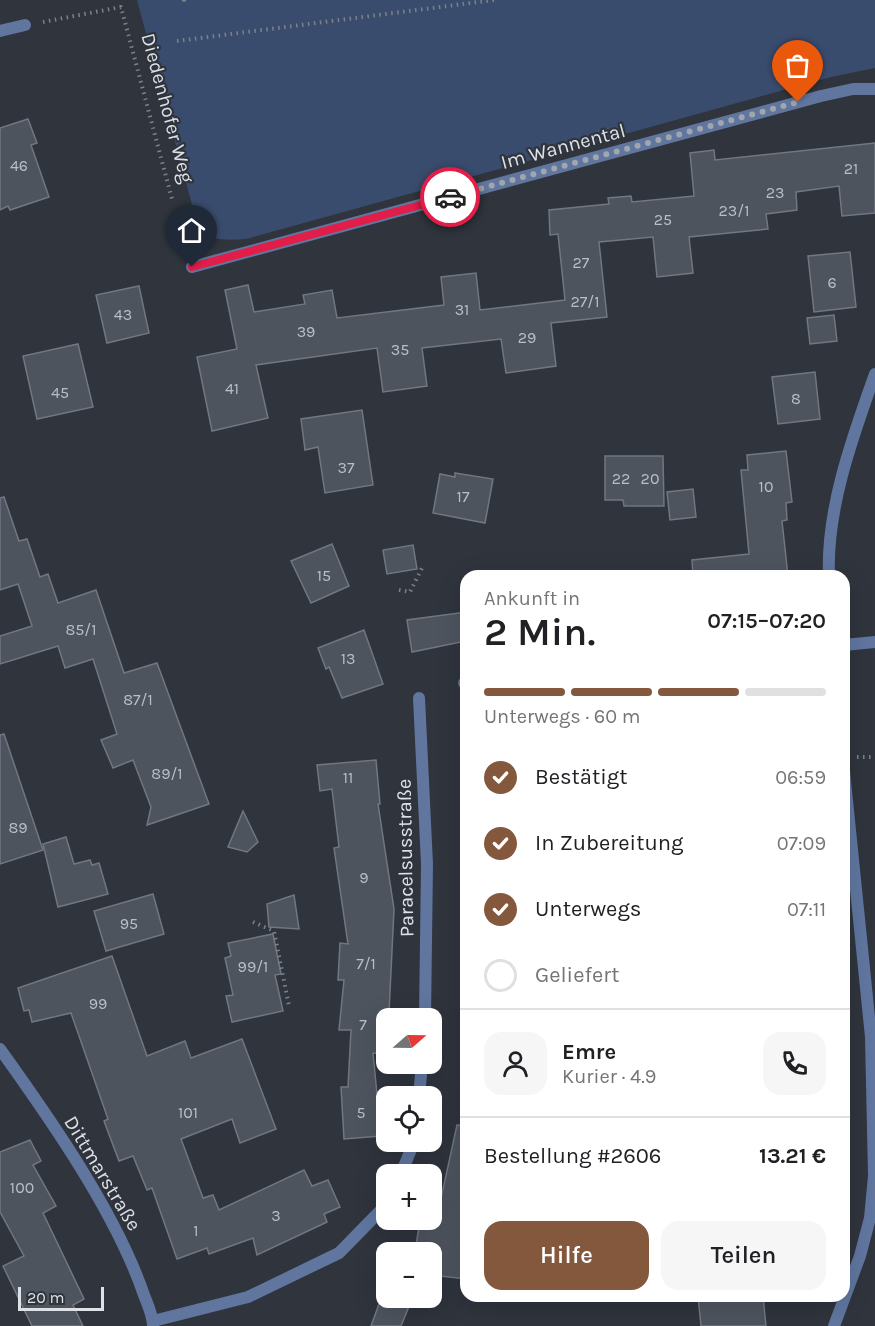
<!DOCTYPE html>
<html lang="de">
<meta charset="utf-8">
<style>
body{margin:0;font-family:Karla,sans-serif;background:#f6f6f6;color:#202124;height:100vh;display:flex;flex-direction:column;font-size:22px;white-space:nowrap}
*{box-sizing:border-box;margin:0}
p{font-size:20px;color:#757577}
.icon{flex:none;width:33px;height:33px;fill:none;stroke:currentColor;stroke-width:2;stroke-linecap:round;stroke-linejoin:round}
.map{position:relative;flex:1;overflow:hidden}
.drawer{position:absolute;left:460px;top:570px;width:390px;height:732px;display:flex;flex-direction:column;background:#fff;border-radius:18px;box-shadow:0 6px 24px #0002}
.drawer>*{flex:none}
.needle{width:39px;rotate:70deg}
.tools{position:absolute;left:376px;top:1008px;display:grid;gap:12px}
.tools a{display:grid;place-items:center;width:66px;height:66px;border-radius:12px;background:#fff;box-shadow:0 6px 24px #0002;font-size:30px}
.scale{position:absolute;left:18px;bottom:15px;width:86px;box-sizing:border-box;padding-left:6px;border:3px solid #dee2e7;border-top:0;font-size:16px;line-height:21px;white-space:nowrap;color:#dee2e7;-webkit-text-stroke:4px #2f343d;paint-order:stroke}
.pin{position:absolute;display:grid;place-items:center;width:51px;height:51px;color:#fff;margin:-62px -26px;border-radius:50% 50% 50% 0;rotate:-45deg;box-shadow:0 0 6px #0007}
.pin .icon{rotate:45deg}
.courier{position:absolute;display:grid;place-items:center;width:60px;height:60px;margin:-30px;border:4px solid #e11d48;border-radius:50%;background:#fff;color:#222;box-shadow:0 2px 8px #0007}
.overview em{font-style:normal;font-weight:600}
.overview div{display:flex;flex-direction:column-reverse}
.overview{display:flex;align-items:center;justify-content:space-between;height:102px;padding:0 24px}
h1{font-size:39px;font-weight:600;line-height:45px}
.bar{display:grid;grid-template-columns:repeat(4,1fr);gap:9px 6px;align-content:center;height:72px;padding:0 24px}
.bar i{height:8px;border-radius:4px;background:#e0e0e0}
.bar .current{background:#84583c}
.bar p{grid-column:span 4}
.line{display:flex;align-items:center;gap:15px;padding:0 24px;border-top:2px solid #e0e0e0}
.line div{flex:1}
.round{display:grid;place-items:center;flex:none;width:63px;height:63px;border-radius:18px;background:#f6f6f6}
ol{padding:0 24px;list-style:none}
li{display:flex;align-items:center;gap:18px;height:66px}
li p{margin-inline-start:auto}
li .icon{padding:6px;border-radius:50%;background:#84583c;color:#fff;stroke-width:4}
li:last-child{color:#757577}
li i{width:33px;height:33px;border:3px solid #e0e0e0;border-radius:50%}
.button{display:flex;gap:12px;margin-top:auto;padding:12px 24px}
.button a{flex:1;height:69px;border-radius:18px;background:#84583c;color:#fff;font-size:24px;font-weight:600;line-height:69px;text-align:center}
.button a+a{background:#f6f6f6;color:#202124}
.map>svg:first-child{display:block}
.green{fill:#3a4c6e}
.building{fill:#4e545e;stroke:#717782;stroke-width:1.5}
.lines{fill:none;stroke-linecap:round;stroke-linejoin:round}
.path{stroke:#7d8289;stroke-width:4;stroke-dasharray:1.5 4.5;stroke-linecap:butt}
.service{stroke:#60769f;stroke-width:12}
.minor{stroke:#60769f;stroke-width:12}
.done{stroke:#a1a5ac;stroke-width:6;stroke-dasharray:0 10.8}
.route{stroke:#e11d48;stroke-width:8}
.labels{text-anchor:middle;stroke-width:4.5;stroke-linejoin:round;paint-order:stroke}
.number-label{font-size:16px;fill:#babec5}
.street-label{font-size:20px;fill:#dee2e7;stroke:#2f343d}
</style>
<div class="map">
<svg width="875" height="1326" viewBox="0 0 875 1326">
<rect width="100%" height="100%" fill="#2f343d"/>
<path class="green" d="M137 0H875V68L831 77 246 239C228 240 210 242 198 227Z"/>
<g class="building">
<polygon points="28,119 37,143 31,145 49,197 10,210 8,206 0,210 0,128"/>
<polygon points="875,143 875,213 842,216 839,186 796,192 797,210 766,214 768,229 689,237 693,273 657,277 653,237 599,242 607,317 551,323 556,366 506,373 501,339 422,348 427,386 383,392 377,348 256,365 268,418 212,431 197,357 237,349 225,290 248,285 254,312 305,304 303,295 332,290 337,318 444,305 441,277 476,273 480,310 565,300 558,234 550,235 549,210 609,204 608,198 631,196 632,202 694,196 690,153 714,150 715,160"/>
<polygon points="850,252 856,307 814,312 808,256"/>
<polygon points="139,286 149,333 107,343 96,295"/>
<polygon points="834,315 837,341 810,344 807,318"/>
<polygon points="78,344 93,407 37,419 23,356"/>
<polygon points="815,372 820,419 778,424 772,377"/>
<polygon points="362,410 373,485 325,493 318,447 305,450 301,419"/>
<polygon points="786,451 792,502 786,503 787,520 782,521 788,576 693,576 692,560 749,554 741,470 748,470 747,455"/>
<polygon points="605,456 663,456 664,506 624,506 623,500 605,500"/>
<polygon points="455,473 493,479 485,523 433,513 440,474 455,477"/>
<polygon points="693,489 696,517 670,520 667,492"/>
<polygon points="4,497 19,541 27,539 40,577 48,574 58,603 96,590 124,673 157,663 209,804 147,825 151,807 133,760 113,768 101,740 117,734 93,659 65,668 58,646 0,664 0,636 32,626 18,584 0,590 0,498"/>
<polygon points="332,544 349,586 311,603 291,561"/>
<polygon points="413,545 417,569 387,574 383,550"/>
<polygon points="466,612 466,641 412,652 407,620"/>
<polygon points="364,630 383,684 342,698 329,667 326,669 318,648"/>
<polygon points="4,734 43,850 0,864 0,735"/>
<polygon points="376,760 380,804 378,804 394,909 387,1054 373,1053 381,1136 344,1139 341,1087 348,1087 351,1030 339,1030 344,980 338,980 340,943 348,944 334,848 339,847 332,789 320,791 317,765"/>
<polygon points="243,811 258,842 247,852 228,847"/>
<polygon points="66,837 74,864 90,860 92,865 99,863 108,894 58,907 43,844"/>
<polygon points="153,894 164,934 106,951 94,911"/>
<polygon points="294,895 299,929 269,927 267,904"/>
<polygon points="273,934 281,974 275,975 283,1011 232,1022 226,996 233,995 225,958 231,956 228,943"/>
<polygon points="112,956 147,1056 185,1041 191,1058 242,1039 276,1129 240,1143 232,1119 181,1139 203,1198 213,1195 219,1210 304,1170 312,1186 328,1180 340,1207 324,1214 327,1222 257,1255 253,1238 209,1254 207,1248 177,1259 152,1188 147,1190 133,1156 119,1161 104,1121 108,1119 71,1013 32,1022 29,1010 24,1011 18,988"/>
<polygon points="457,1125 466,1126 466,1279 432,1275 432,1252 415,1252 420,1220 432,1222 432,1202 440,1203"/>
<polygon points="30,1140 41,1161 33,1165 56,1206 43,1213 84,1299 73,1305 83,1326 32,1326 3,1266 24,1256 0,1212 0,1152"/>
<polygon points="383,1293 387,1298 410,1304 401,1326 371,1326"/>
<polygon points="698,1296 763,1296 766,1326 701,1326"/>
</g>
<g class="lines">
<g class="path">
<polyline points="184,0 184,2"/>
<polyline points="43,22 121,7 172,199"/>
<polyline points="177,41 494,0"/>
<polyline points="399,590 410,592 422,568"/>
<polyline points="857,757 875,757"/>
<polyline points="253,922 274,931 289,1006"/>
</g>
<polyline class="service" points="0,31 25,25"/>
<g class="minor">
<polyline points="192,267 821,96 853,89 875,89"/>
<path d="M829 576C826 509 853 436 875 374"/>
<polyline points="844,645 875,642"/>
<polyline points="464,683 466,683"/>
<polyline points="419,698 427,864 425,1018"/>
<path d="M0 1049C51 1120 116 1213 144 1295 148 1305 153 1316 153 1326"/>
<polyline points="419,1096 422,1064"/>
<polyline points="401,1174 414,1142"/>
<polyline points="153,1321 248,1297 339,1253 387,1204"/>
<polyline points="834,1326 860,1256 870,1218 874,1176 871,1037 844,771"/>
</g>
</g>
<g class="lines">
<polyline class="done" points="450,197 798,102"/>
<polyline class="route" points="192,267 450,197"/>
</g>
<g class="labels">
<g class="number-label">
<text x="19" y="171">46</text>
<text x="851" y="174">21</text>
<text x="775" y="198">23</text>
<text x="734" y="216">23/1</text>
<text x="663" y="225">25</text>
<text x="581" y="268">27</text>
<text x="832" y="288">6</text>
<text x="585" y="307">27/1</text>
<text x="462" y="315">31</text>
<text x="123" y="320">43</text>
<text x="306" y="337">39</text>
<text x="527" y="343">29</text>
<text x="400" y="355">35</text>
<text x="232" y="394">41</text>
<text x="60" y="398">45</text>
<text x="796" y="404">8</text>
<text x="346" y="473">37</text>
<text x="621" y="484">22</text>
<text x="650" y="484">20</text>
<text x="766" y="492">10</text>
<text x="463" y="502">17</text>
<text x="324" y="581">15</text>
<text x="81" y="635">85/1</text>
<text x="348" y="664">13</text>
<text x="138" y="705">87/1</text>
<text x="167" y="779">89/1</text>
<text x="348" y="783">11</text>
<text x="18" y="833">89</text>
<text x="364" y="883">9</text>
<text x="129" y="929">95</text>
<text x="366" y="969">7/1</text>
<text x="253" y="972">99/1</text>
<text x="98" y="1009">99</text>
<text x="363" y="1030">7</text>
<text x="188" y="1118">101</text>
<text x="361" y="1118">5</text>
<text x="22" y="1193">100</text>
<text x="276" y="1221">3</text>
<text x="196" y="1236">1</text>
</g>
<g class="street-label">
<text transform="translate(168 108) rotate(75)" y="7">Diedenhofer Weg</text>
<text transform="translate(563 146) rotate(-15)" y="7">Im Wannental</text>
<text transform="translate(405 858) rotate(-91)" y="7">Paracelsusstraße</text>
<text transform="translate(103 1173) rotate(59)" y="7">Dittmarstraße</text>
</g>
</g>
</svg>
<div class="tools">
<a><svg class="needle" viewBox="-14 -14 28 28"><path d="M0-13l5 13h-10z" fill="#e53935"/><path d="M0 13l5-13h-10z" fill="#757577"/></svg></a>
<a><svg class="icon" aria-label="locate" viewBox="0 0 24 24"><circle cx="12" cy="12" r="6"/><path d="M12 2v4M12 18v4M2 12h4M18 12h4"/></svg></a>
<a>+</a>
<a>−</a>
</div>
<div class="scale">20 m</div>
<div class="pin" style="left:798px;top:102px;background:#ea580c"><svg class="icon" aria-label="bag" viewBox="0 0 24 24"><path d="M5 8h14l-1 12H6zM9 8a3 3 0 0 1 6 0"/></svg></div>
<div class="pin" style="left:192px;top:267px;background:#1f2937"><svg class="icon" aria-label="home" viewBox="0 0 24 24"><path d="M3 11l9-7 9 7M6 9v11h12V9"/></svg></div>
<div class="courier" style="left:450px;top:197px"><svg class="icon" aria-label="car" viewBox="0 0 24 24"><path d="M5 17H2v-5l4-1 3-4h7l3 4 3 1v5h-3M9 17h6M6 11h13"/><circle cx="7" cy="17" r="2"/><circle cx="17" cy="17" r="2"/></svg></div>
<section class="drawer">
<div class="overview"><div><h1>2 Min.</h1><p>Ankunft in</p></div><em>07:15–07:20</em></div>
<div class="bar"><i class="current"></i><i class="current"></i><i class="current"></i><i></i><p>Unterwegs · 60 m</p></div>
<ol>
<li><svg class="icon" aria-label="check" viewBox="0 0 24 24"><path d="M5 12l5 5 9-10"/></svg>Bestätigt<p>06:59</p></li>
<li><svg class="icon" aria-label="check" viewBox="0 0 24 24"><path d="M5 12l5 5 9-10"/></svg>In Zubereitung<p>07:09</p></li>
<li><svg class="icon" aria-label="check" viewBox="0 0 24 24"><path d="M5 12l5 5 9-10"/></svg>Unterwegs<p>07:11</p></li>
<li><i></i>Geliefert</li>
</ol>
<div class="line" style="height:108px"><a class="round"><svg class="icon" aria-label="person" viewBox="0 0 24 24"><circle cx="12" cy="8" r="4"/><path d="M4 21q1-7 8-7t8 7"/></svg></a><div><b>Emre</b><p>Kurier · 4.9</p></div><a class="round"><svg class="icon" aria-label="phone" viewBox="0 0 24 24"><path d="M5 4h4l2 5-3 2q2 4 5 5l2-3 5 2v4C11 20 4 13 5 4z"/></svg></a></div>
<div class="line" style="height:78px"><div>Bestellung #2606</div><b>13.21 €</b></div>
<div class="button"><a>Hilfe</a><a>Teilen</a></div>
</section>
</div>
